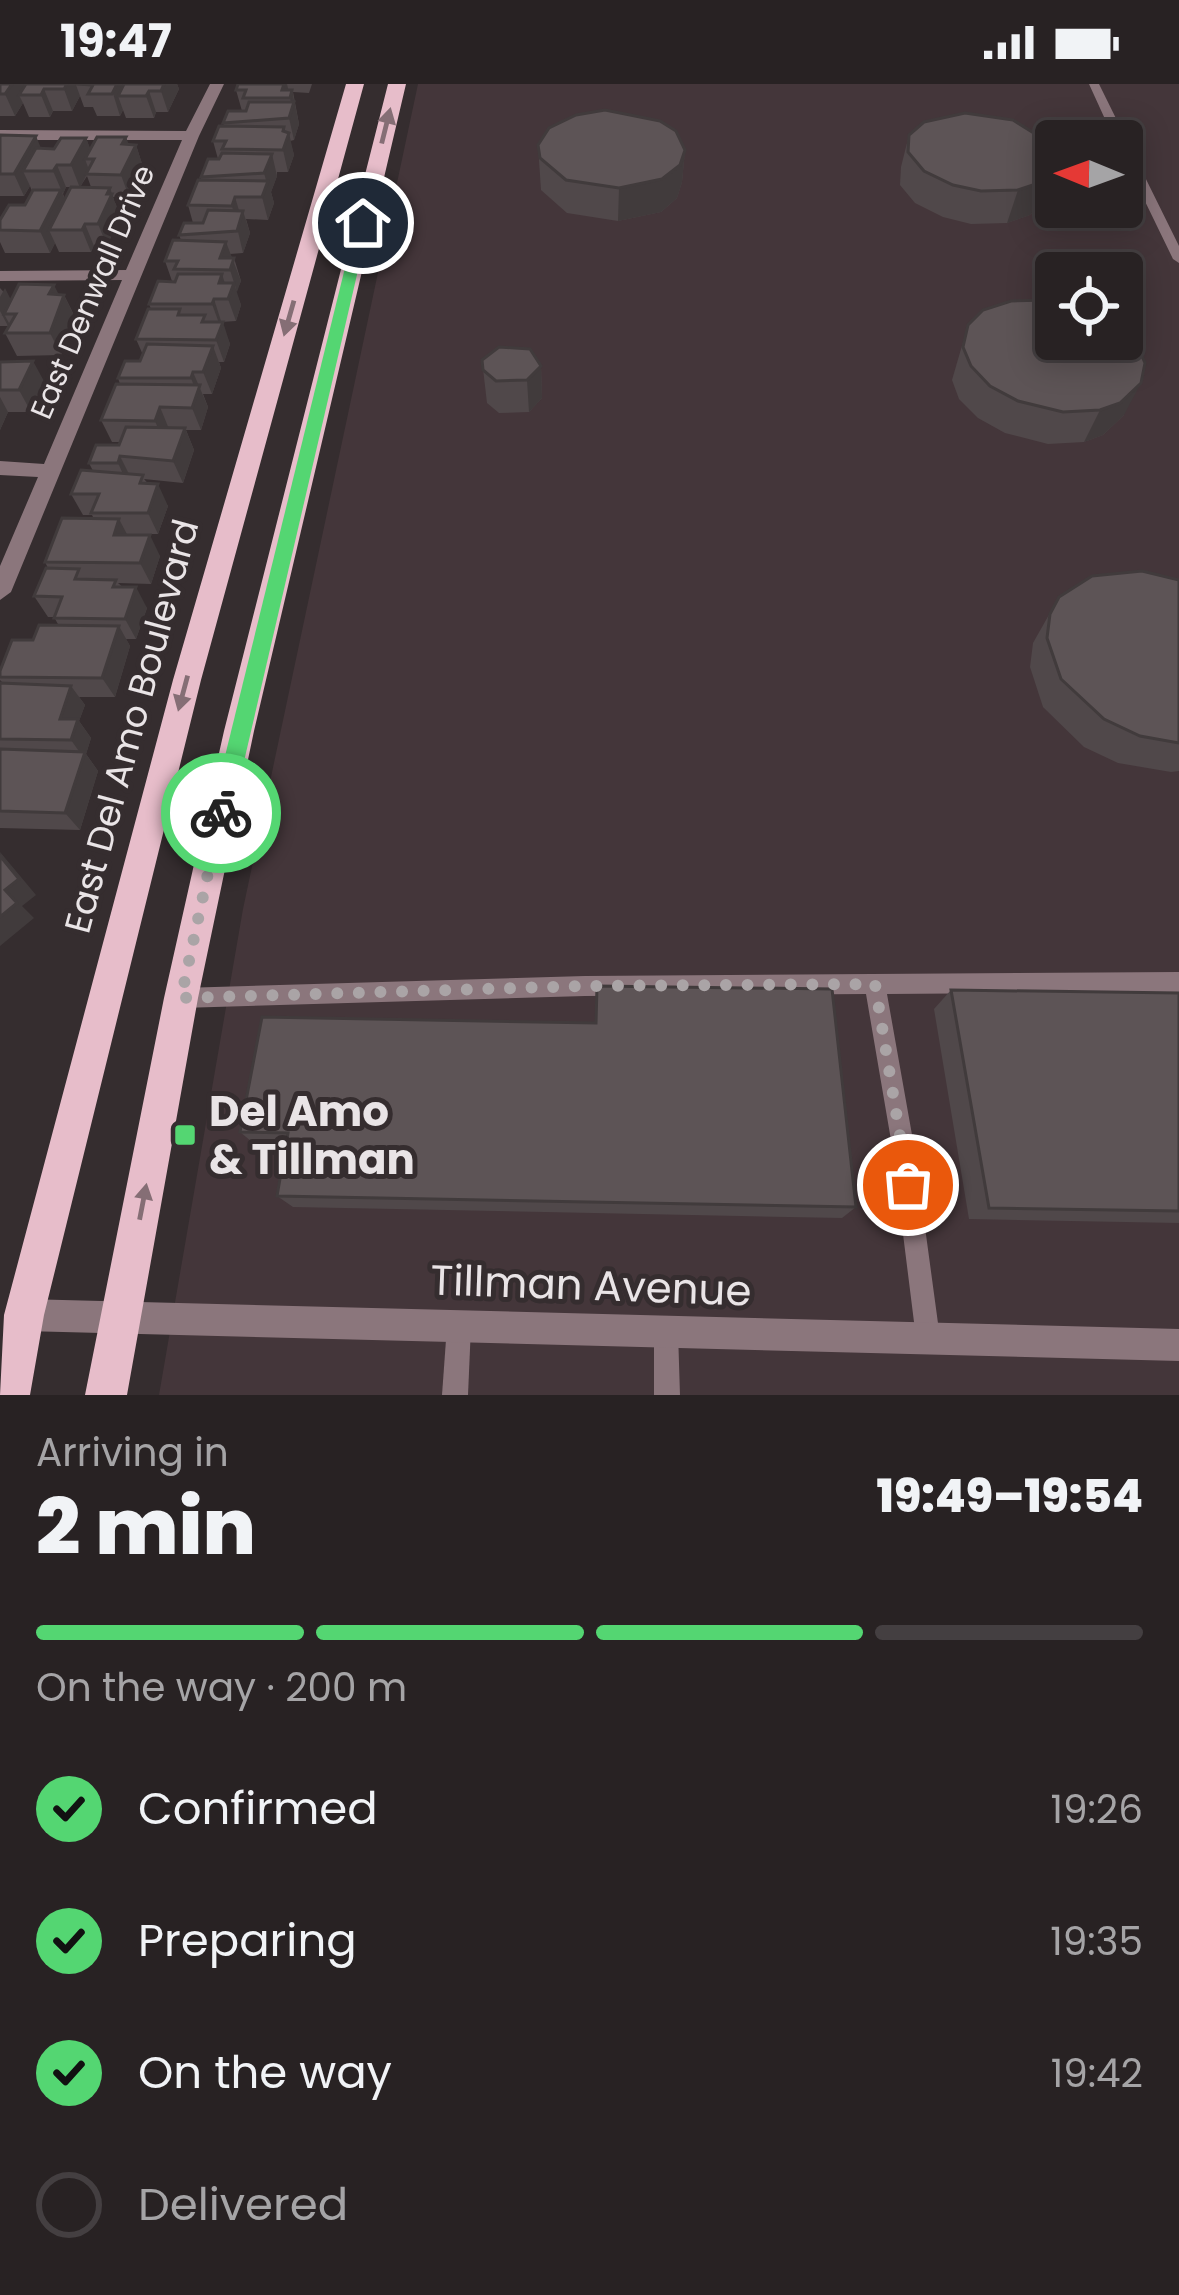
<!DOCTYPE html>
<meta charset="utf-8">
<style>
body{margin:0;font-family:Poppins,sans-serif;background:#302a2b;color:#f1f3f6;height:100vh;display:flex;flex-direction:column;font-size:45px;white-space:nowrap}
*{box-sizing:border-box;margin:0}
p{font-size:39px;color:#a5a4a6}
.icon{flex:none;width:66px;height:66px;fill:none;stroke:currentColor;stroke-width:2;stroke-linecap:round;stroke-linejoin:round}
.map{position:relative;height:1311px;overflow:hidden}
.drawer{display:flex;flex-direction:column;background:#282223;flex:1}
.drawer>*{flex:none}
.needle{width:78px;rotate:271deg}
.buttons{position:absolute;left:1035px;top:36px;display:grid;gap:24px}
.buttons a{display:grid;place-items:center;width:108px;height:108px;border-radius:12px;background:#282223;box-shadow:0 6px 30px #0003,0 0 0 3px #443f41;font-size:60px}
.pin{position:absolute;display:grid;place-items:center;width:102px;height:102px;color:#fff;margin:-51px;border:6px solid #fff;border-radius:50%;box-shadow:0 3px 12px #0007}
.courier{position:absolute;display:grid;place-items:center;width:120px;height:120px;margin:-60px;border:9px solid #54d672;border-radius:50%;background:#fff;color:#222;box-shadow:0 3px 15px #0007}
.headline em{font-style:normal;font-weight:800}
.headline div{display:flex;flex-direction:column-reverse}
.headline{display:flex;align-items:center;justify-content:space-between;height:204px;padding:0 36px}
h1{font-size:78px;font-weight:800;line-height:90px}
.bar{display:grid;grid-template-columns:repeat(4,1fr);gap:18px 12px;align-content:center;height:144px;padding:0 36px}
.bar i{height:15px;border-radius:9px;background:#443f41}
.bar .selected{background:#54d672}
.bar p{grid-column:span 4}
ol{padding:0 36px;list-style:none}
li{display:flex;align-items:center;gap:36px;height:132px}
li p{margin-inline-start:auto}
li .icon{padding:12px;border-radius:50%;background:#54d672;color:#111;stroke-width:4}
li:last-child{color:#a5a4a6}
li i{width:66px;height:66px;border:6px solid #443f41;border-radius:50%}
.status{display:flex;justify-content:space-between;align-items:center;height:84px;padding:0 60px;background:#282223;direction:ltr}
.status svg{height:33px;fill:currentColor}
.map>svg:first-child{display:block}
.built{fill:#44363a;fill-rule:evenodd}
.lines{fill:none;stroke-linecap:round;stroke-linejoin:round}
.service{fill:#8b767c;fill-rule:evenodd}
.minor{fill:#8b767c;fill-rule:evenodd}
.tertiary{fill:#8b767c;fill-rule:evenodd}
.primary{fill:#e7bdca;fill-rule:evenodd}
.wall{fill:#50484a;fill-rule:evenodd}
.shaded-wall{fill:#413b3c}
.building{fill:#5d5456;stroke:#413b3c;stroke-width:3}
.oneway{fill:#856e75}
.route{fill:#54d672}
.done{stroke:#aaa4a6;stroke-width:12;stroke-dasharray:0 21.6}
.poi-dot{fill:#54d672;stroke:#352d2f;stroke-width:4.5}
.labels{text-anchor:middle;stroke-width:10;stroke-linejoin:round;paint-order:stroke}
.far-street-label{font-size:30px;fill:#e9e4e6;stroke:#352d2f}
.street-label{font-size:36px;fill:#e9e4e6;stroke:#352d2f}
.near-poi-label{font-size:42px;font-weight:bold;fill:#e9e4e6;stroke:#352d2f;text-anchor:start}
.near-street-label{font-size:42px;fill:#e9e4e6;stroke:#352d2f}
</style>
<div class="status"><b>19:47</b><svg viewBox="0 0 49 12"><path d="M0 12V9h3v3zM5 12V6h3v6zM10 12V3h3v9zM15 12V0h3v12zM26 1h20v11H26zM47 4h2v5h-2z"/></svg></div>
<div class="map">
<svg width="1179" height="1311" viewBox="0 0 1179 1311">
<rect width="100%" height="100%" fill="#352d2f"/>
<path class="built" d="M418 0H1179V1311H159L243 825ZM1056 57H1122V123H1056ZM1056 189H1122V255H1056Z"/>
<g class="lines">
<g class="service">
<polygon points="1089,0 1099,0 1179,162 1179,179 1173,175 1122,70 1122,57 1115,57"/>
<polygon points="1179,888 1179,908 887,910 914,1062 940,1254 937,1263 928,1266 919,1263 916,1254 892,1062 866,910 585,912 181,924 174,921 171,914 174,907 181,904 585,892"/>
<polygon points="459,1230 468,1233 471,1242 468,1311 442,1311 447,1242 450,1233"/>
<polygon points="666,1236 675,1239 678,1248 680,1311 654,1311 654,1248 657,1239"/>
</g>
<polygon class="minor" points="210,0 224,0 199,52 11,508 0,516 0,482 38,393 0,391 0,377 44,380 122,196 0,197 0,187 126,186 182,56 0,56 0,46 186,47"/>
<polygon class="tertiary" points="24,1215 1179,1245 1179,1277 24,1247 13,1242 8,1231 13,1220"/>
<g class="primary">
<polygon points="346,0 364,0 201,596 44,1231 30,1311 0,1311 4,1231 173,596"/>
<polygon points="388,0 406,0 254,647 198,914 127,1311 85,1311 164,914 224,647"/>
</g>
</g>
<g class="wall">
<polygon points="0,0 122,0 123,3 124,0 177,0 179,5 168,28 156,28 154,34 126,34 123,26 120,32 97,32 93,23 84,23 80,12 72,27 53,27 50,33 29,33 23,19 15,32 0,32"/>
<polygon points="238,0 312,0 309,9 293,8 299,40 294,56 290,57 294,71 288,88 277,88 277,92 271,108 274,119 268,136 246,135 250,149 243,169 230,170 232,174 234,174 241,197 236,208 241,221 236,237 221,238 230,260 224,278 219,278 221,284 212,310 203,310 208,323 201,346 186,346 194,366 183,399 144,395 168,422 158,450 127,450 160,472 151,500 118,499 147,524 136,555 126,555 130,562 115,613 79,613 85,621 79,637 91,654 86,670 98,687 80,746 0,744 0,599 3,599 0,596 0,587 33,556 59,542 54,533 48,533 34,512 48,484 45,478 94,435 92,431 83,431 71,410 93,387 89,379 119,361 120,358 112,358 101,336 120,300 118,294 140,277 143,271 136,255 151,225 149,220 172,197 165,177 181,156 179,151 193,139 188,121 201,96 201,93 218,75 213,57 224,42 223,39 242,27 236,6"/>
<path d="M0 51 41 64 54 65 86 54 90 65 136 61 143 83 129 113H113L120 132 107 162H94L91 168H59L55 159 50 169H5L0 158V136L25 121 32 107 30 102 24 112H0ZM87 92 91 103H80ZM66 103H71L65 115 63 110Z"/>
<polygon points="909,51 1044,116 1030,131 1007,139 971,140 943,133 915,119 900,101 901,83"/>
<polygon points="538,61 685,66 682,98 677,114 661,128 618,137 567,129 541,106"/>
<polygon points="0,204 11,216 64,211 75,233 61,271 17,272 5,249 9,239 8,242 0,242"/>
<polygon points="968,241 1124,331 1103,351 1084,358 1048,360 1005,349 978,334 959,315 952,296"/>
<polygon points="482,276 541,282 542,314 529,328 499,329 487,319"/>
<polygon points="0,278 45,299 31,328 8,328 0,346"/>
<polygon points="1179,496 1179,687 1171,688 1118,679 1084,663 1043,623 1030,583 1033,559 1059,513"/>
<polygon points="951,906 1179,909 1179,1139 969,1135 934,925"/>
<polygon points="262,933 856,1123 842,1134 293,1123 277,1112 285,1063 257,1062 240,1048"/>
</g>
<g class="shaded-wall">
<polygon points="12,0 28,0 19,11 23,19 15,32 5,10"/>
<polygon points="67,0 86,0 76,1 80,12 72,27 64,5"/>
<polygon points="110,0 122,0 124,8 118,12 123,26 120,32"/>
<polygon points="164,0 177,0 179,5 168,28 161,7"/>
<polygon points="279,0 287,0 290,13 292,6 299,40 294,56 289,34 292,24 290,14 283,14"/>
<polygon points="44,5 53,27 50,33 41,11"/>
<polygon points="149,7 156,28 154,34 146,12"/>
<polygon points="284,43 287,54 289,49 294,71 288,88 283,66"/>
<polygon points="36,52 45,74 23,87 30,102 24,112 14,90"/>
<polygon points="126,53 132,69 136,61 143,83 129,113 121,91 122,60"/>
<polygon points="86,54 95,76 85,75 89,86 80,104 71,81"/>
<polygon points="685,66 682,98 677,114 661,128 618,137 619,104"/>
<polygon points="272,70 277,92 271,108 274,119 268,136 262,113 267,100 264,89"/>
<polygon points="57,81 66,103 63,110 53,87"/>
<polygon points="1056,84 1044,116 1030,131 1007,139 1018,106"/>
<polygon points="110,104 120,132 107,162 98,140"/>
<polygon points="61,106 70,128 49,146 55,159 50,169 40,147"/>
<polygon points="235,113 241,133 243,127 250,149 243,169 232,122"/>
<polygon points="85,140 94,162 91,168 82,146"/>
<polygon points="226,158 241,197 237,208 230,186 220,174"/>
<polygon points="222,190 229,212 234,199 241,221 236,237 228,215 219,199"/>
<polygon points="54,201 62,217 64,211 75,233 61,271 50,249 49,210"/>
<polygon points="5,204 16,226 4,230 9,239 8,242 0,227 0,213"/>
<polygon points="214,215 221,237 220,242 212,220"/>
<polygon points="223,238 230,260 224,278 216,256"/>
<polygon points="213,262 221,284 212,310 203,288"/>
<polygon points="33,277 45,299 31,328 19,306"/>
<polygon points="541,282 542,314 529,328 527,296"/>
<polygon points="193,288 208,323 201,346 192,324 197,310 191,294"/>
<polygon points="1141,299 1124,331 1103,351 1084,358 1100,326"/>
<polygon points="0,313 8,328 0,346"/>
<polygon points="160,323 169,345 164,359 155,337"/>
<polygon points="185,344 194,366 183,399 173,377"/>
<polygon points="120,372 131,394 128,401 118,379"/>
<polygon points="158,400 168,422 158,450 148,429"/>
<polygon points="119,435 130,456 114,451"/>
<polygon points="150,451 160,472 151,500 140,479"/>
<polygon points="136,503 147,524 136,555 125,535"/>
<polygon points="119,542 130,562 115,613 102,594"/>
<polygon points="71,602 85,621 79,637 91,654 86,670 98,687 80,746 65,729 83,673 71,656 60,635"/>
<polygon points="0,768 36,811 22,822 34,834 0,862 0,833 5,806"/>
</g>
<g class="building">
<polygon points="0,0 12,0 5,10 0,10"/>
<polygon points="26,0 67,0 64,5 44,5 41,11 19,11"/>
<polygon points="76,0 117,0 112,10 88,10 93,1"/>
<polygon points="124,0 164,0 161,7 149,7 146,12 118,12"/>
<polygon points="238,0 284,0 282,6 292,6 290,14 243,14 246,6 236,6"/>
<polygon points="249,18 294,18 289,34 223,39 228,27 246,27"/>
<polygon points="605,26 660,37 676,47 685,66 680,81 662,95 619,104 566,96 540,74 538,61 549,44 576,31"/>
<polygon points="965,29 1013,36 1053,61 1056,84 1042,98 1018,106 981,107 953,101 924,87 908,68 909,51 924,38"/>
<polygon points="219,42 284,43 283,47 289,49 283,66 222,65 226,57 213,57"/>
<polygon points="0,51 36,52 14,90 0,90"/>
<polygon points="97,53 126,53 122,60 136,61 121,91 86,90 94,75 85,75"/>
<polygon points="61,54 86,54 71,81 57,81 53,87 23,87 36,64 54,65"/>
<polygon points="222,69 272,70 264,89 201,93 208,75 219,75"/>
<polygon points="198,96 268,97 262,113 235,113 232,122 188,121"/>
<polygon points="71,103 110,104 107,110 112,110 98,140 85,140 82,146 49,146"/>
<polygon points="33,106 61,106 40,147 0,146 0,136 9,121 25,121"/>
<polygon points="208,126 243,127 237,147 179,151 184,139 203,139"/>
<polygon points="173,156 226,158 220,174 234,174 230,186 174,185 178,177 165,177"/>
<polygon points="178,190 222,190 219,199 234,199 228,215 214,215 212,220 149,220 158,197 175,198"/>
<polygon points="19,200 54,201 49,210 64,211 50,249 5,249 16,230 4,230"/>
<polygon points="1048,216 1056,218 1056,255 1122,255 1122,247 1136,259 1145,279 1141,299 1120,319 1100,326 1063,328 1018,317 990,302 971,282 963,263 968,241 983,226 1011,217"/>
<polygon points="148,225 180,225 178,231 205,231 202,238 223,238 216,256 136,255"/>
<polygon points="147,260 213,262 203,288 193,288 191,294 118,294 125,277 140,277"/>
<polygon points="499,263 530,265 541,282 527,296 496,297 483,286 482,276"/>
<polygon points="33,277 19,306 0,306 0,278"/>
<polygon points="116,300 200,301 192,324 160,323 155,337 101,336"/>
<polygon points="126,343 185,344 173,377 120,372 118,379 89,379 96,361 119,361"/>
<polygon points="81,386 143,391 140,399 158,400 148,429 91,429 99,410 71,410"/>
<polygon points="62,434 119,435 114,451 150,451 140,479 45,478"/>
<polygon points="46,484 79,485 75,495 116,496 113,503 136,503 125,535 54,534 62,513 34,512"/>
<polygon points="1142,487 1179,496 1179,659 1140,652 1104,635 1061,595 1047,554 1050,530 1059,513 1092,492"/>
<polygon points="39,541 119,542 102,594 0,593 0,587 12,556 33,556"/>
<polygon points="0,599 71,602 60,635 78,635 71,656 0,655"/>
<polygon points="0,665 85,668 65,729 0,727"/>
<polygon points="0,772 19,795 5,806 17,819 0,833"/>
<polygon points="597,902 832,905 856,1123 277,1112 288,1049 240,1048 262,933 596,939"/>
<polygon points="951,906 1179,909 1179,1127 989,1124"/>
</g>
<defs><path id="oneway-solid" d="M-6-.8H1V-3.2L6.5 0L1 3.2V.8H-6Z" transform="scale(3)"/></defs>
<g class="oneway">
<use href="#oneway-solid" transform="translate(386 42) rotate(-76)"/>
<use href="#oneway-solid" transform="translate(289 234) rotate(106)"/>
<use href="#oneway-solid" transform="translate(183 609) rotate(105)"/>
<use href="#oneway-solid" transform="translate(143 1118) rotate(-79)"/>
</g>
<polygon class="route" points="363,135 369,139 232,729 221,738 211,729 356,139"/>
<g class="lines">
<polyline class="done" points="221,729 181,914 585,902 875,900 908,1101"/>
</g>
<rect class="poi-dot" x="173" y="1039" width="24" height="24" rx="6"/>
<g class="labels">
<g class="far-street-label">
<text transform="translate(93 208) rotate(-67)" y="10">East Denwall Drive</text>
</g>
<g class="street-label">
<text transform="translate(131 642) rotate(-75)" y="13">East Del Amo Boulevard</text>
</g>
<g class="near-poi-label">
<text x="209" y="1042">Del Amo<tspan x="209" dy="48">&amp; Tillman</tspan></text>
</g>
<g class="near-street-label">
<text transform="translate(591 1201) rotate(2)" y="15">Tillman Avenue</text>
</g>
</g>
</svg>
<div class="buttons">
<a><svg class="needle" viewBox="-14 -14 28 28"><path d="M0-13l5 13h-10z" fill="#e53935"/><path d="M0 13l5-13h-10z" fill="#a5a4a6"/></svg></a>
<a><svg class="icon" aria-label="locate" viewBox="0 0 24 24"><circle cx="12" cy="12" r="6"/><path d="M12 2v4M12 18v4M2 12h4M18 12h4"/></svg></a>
</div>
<div class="pin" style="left:908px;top:1101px;background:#ea580c"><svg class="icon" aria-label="bag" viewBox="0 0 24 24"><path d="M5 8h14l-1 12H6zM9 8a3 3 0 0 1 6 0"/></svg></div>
<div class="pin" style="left:363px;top:139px;background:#1f2937"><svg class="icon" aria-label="home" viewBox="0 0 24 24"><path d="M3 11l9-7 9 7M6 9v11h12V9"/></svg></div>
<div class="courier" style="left:221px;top:729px"><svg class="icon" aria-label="bike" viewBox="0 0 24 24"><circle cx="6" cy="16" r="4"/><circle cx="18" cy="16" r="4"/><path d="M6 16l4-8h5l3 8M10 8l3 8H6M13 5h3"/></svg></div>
</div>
<section class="drawer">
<div class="headline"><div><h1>2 min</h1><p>Arriving in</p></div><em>19:49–19:54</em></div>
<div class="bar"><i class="selected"></i><i class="selected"></i><i class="selected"></i><i></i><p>On the way · 200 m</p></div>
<ol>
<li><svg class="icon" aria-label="check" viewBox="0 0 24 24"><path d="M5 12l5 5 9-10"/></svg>Confirmed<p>19:26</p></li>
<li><svg class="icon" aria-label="check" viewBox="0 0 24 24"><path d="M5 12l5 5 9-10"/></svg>Preparing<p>19:35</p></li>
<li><svg class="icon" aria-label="check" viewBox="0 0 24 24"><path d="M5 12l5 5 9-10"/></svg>On the way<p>19:42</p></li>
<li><i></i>Delivered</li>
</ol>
</section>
